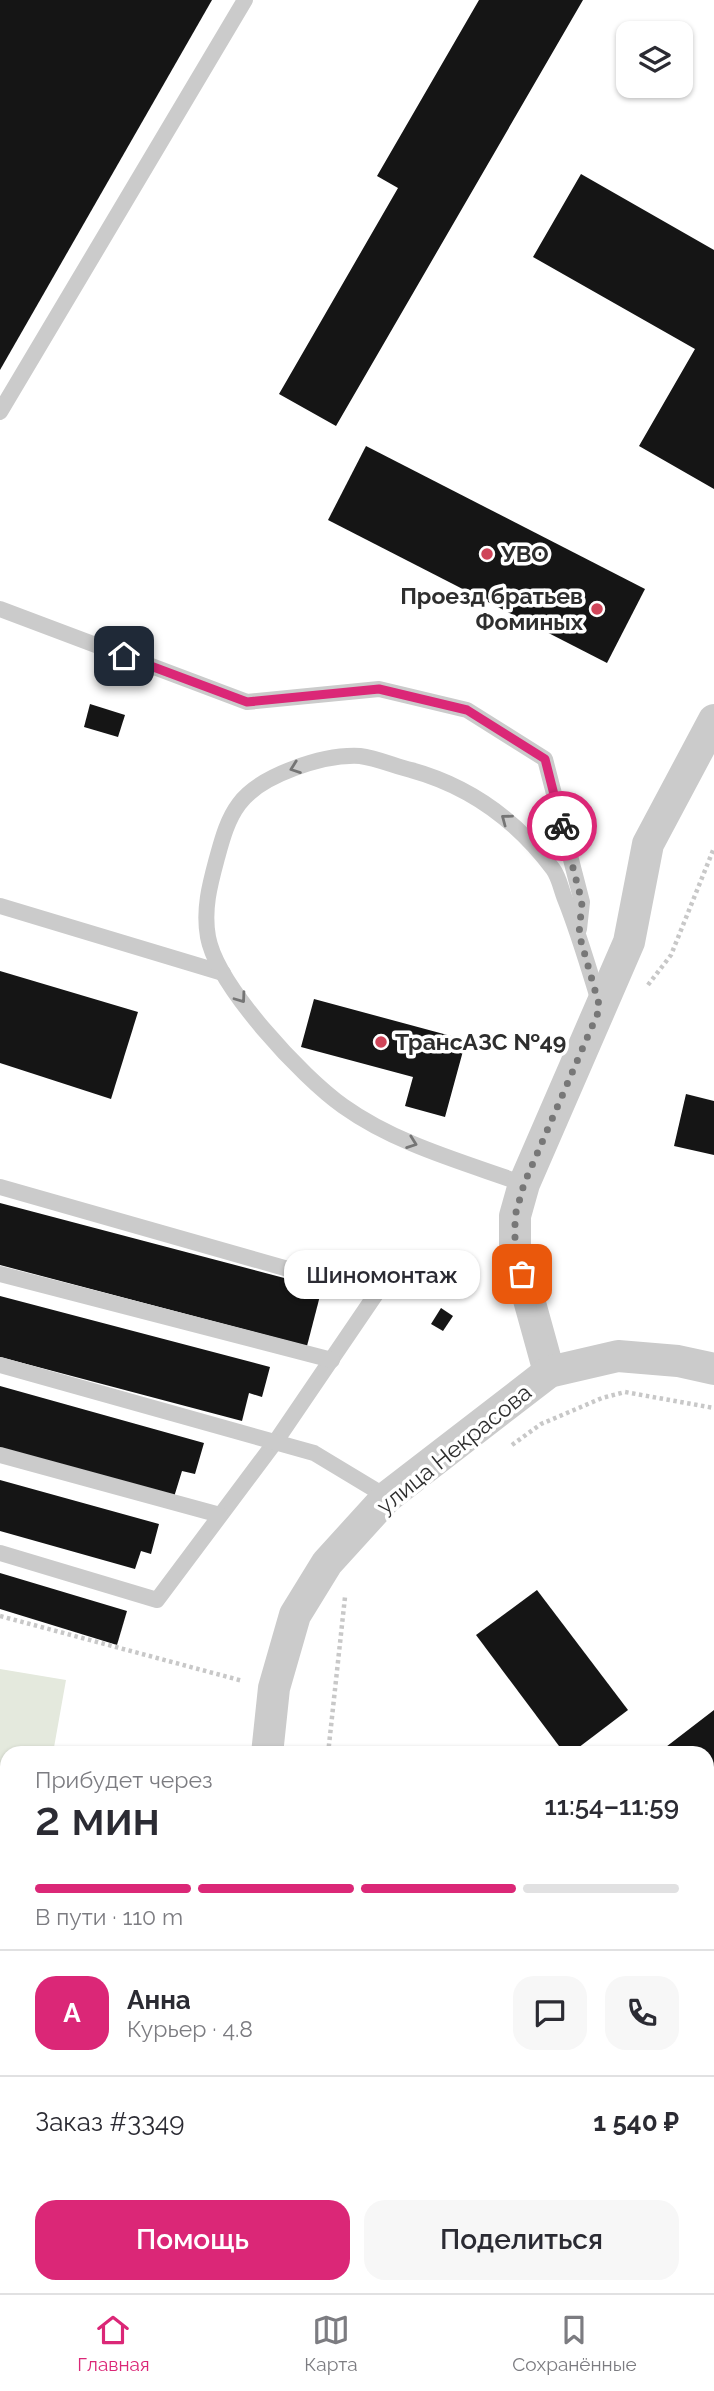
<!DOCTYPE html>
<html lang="ru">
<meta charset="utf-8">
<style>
body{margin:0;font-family:Raleway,sans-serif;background:#f7f7f7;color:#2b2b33;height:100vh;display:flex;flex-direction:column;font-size:26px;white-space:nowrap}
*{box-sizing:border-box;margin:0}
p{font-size:23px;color:#7c7c81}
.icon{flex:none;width:38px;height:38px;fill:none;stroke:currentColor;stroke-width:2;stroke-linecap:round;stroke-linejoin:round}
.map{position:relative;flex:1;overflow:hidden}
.panel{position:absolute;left:0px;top:1746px;width:714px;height:548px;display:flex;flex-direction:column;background:#fff;border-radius:21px 21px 0 0;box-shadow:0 2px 5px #0004}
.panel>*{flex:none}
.tools{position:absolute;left:616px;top:21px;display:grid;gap:14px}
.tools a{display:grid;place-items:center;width:77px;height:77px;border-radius:14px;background:#fff;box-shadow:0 2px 5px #0004;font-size:35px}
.pin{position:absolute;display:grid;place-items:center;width:60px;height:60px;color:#fff;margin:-30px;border-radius:14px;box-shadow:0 4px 10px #0006}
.courier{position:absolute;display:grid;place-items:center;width:70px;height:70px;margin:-35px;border:5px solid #db2777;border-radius:50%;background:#fff;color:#222;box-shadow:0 2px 9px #0007}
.bubble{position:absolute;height:49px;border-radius:21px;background:#fff;box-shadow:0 2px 5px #0004;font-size:23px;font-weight:600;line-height:49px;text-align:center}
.overview em{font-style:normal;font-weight:600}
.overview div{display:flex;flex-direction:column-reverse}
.overview{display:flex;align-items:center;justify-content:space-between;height:119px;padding:0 35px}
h1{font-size:46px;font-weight:600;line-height:52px}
.bar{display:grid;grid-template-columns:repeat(4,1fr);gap:10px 7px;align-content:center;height:84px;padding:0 35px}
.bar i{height:9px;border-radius:5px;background:#e1e1e2}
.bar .on{background:#db2777}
.bar p{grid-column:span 4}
.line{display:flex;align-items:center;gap:18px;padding:0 35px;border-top:2px solid #e1e1e2}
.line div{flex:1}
.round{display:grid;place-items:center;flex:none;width:74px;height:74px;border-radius:21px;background:#f7f7f7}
.cta{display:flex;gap:14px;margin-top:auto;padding:14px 35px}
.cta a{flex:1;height:80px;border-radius:21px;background:#db2777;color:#fff;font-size:28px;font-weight:600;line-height:80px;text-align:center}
.cta a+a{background:#f7f7f7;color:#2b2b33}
.tab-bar{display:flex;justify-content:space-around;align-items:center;height:98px;border-top:2px solid #e1e1e2;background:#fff;font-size:19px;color:#7c7c81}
.tab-bar a{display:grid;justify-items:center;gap:4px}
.tab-bar .on{color:#db2777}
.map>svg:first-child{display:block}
.green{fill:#e4e9dd}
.building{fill:#151515}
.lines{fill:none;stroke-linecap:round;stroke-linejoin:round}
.path{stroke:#c8c8c8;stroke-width:4.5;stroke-dasharray:3.5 3.5;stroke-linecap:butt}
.lane{stroke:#cbcbcb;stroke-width:16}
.street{stroke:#cbcbcb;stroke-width:32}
.oneway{stroke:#757575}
.done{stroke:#777;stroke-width:7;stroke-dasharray:0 12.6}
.route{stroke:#db2777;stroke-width:9}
.poi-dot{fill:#cf4559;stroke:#fff;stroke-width:2.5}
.labels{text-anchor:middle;stroke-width:7;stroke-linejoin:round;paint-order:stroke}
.poi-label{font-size:23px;font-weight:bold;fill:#2e2e2e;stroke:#fff;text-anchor:start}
.street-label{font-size:23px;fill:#2e2e2e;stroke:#fff}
</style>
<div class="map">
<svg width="714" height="2293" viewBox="0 0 714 2293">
<rect width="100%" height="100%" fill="#fff"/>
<polygon class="green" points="0,1669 66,1680 53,1753 7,1754 7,1790 0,1789"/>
<g class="building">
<polygon points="0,0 212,0 0,370"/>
<polygon points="479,0 583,0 336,426 279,394 398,188 377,176"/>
<polygon points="581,174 714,250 714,489 639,446 695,349 533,257"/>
<polygon points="366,446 645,589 607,663 328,520"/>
<polygon points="90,704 125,715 118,737 84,727"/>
<polygon points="0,971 138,1012 111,1099 0,1063"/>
<polygon points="314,999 466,1040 445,1117 405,1106 413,1077 301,1047"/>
<polygon points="686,1094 714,1101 714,1155 674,1146"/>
<polygon points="0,1203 322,1288 307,1346 0,1265"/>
<polygon points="0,1296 270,1367 262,1397 249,1393 242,1421 0,1357"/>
<polygon points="441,1308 453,1316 443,1331 431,1324"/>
<polygon points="0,1386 204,1443 195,1474 182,1471 174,1497 0,1448"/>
<polygon points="0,1480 159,1524 151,1554 141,1551 135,1569 0,1531"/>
<polygon points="0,1573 127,1611 117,1645 0,1609"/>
<polygon points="537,1590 628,1710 570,1754 565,1754 476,1635"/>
<polygon points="714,1710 714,1819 707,1809 707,1754 665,1754 662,1750"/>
<polygon points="707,2079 714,2088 714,2215 707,2205"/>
<polygon points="0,2176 7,2177 7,2287 125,2287 125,2293 0,2293"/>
<polygon points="345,2287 412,2287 411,2293 344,2293"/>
</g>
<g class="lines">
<g class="path">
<polyline points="648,985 671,955 714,848"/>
<polyline points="512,1445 541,1424 602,1398 625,1392 714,1408"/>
<polyline points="0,1616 243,1681"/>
<polyline points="328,1754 345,1597"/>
<polyline points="172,2293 172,2287"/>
<polyline points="263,2293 264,2287"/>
</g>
<g class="lane">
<polyline points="0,412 245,0"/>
<polyline points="0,609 247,702 379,689 467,710 545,759 582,902 579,929"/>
<polyline points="0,906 223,973"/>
<path d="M524 1184C463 1162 396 1144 343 1106 302 1077 217 986 208 937 203 909 210 884 217 858 222 840 227 820 239 804 260 775 324 754 360 756 376 758 395 766 411 770 469 786 517 821 553 869 559 877 561 889 565 899 579 934 589 969 600 1005"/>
<polyline points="0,1187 376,1294 276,1441 157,1600 0,1553"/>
<polyline points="0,1274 332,1360"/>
<polyline points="0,1365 314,1453 387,1497"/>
<polyline points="0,1455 220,1515"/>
<polyline points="0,1868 7,1874"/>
<polyline points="707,1879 714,1882"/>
<polyline points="0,2114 7,2115"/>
<polyline points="464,2293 464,2287"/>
</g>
<g class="street">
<polyline points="549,1372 515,1249 515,1216 524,1184 629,942 648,844 714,720"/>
<polyline points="267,1754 274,1688 295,1615 327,1563 387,1497 549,1372 618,1356 678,1361 714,1369"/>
<polyline points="212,2293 213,2287"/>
</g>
</g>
<defs><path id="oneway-chevron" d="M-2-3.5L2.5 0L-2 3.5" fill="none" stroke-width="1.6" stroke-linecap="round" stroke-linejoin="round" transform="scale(1.75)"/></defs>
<g class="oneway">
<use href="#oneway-chevron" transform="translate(295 768) rotate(160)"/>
<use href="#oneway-chevron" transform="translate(506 819) rotate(-143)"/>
<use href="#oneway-chevron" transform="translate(241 998) rotate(54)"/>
<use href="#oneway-chevron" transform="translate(412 1143) rotate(20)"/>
</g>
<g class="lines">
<polyline class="done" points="522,1274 515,1249 515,1216 524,1184 600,1008 579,934 582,902 562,826"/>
<polyline class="route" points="124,656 247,702 379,689 467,710 545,759 562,826"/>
</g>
<g class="poi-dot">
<circle cx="487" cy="554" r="7"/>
<circle cx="597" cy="609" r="7"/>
<circle cx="381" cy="1042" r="7"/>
</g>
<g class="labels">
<g class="poi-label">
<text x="501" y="562">УВО</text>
<text x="583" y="604" text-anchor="end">Проезд братьев<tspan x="583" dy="26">Фоминых</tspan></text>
<text x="395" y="1050">ТрансАЗС №49</text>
</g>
<g class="street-label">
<text transform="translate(454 1449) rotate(-39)" y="8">улица Некрасова</text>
</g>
</g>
</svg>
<div class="tools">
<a><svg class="icon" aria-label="layers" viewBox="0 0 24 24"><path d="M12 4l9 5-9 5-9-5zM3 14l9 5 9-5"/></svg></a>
</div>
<div class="pin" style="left:522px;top:1274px;background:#ea580c"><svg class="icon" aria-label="bag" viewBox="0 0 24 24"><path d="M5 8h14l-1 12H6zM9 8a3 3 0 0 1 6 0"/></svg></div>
<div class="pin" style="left:124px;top:656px;background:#1f2937"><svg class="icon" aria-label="home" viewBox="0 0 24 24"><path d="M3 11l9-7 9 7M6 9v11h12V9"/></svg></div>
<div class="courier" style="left:562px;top:826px"><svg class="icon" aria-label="bike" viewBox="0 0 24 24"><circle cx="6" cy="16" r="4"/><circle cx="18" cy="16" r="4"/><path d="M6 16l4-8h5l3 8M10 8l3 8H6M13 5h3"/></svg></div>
<div class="bubble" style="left:284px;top:1250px;width:196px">Шиномонтаж</div>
<section class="panel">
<div class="overview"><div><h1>2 мин</h1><p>Прибудет через</p></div><em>11:54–11:59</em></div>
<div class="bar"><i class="on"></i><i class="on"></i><i class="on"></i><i></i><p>В пути · 110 m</p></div>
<div class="line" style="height:126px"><b class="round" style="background:#db2777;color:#fff">А</b><div><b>Анна</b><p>Курьер · 4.8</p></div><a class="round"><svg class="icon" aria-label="chat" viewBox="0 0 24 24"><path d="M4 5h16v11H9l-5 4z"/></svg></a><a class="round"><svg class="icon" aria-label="phone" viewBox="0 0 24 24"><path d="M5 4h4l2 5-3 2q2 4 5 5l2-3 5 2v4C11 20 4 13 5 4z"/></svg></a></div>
<div class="line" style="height:91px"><div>Заказ #3349</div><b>1 540 ₽</b></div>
<div class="cta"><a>Помощь</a><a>Поделиться</a></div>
</section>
</div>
<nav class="tab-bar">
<a class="on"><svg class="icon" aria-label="home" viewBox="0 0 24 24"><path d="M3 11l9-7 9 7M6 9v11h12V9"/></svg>Главная</a>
<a><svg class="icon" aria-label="map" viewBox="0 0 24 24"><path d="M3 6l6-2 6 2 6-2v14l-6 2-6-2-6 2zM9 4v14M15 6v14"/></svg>Карта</a>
<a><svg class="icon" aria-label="saved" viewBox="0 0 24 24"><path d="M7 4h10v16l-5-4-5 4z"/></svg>Сохранённые</a>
</nav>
